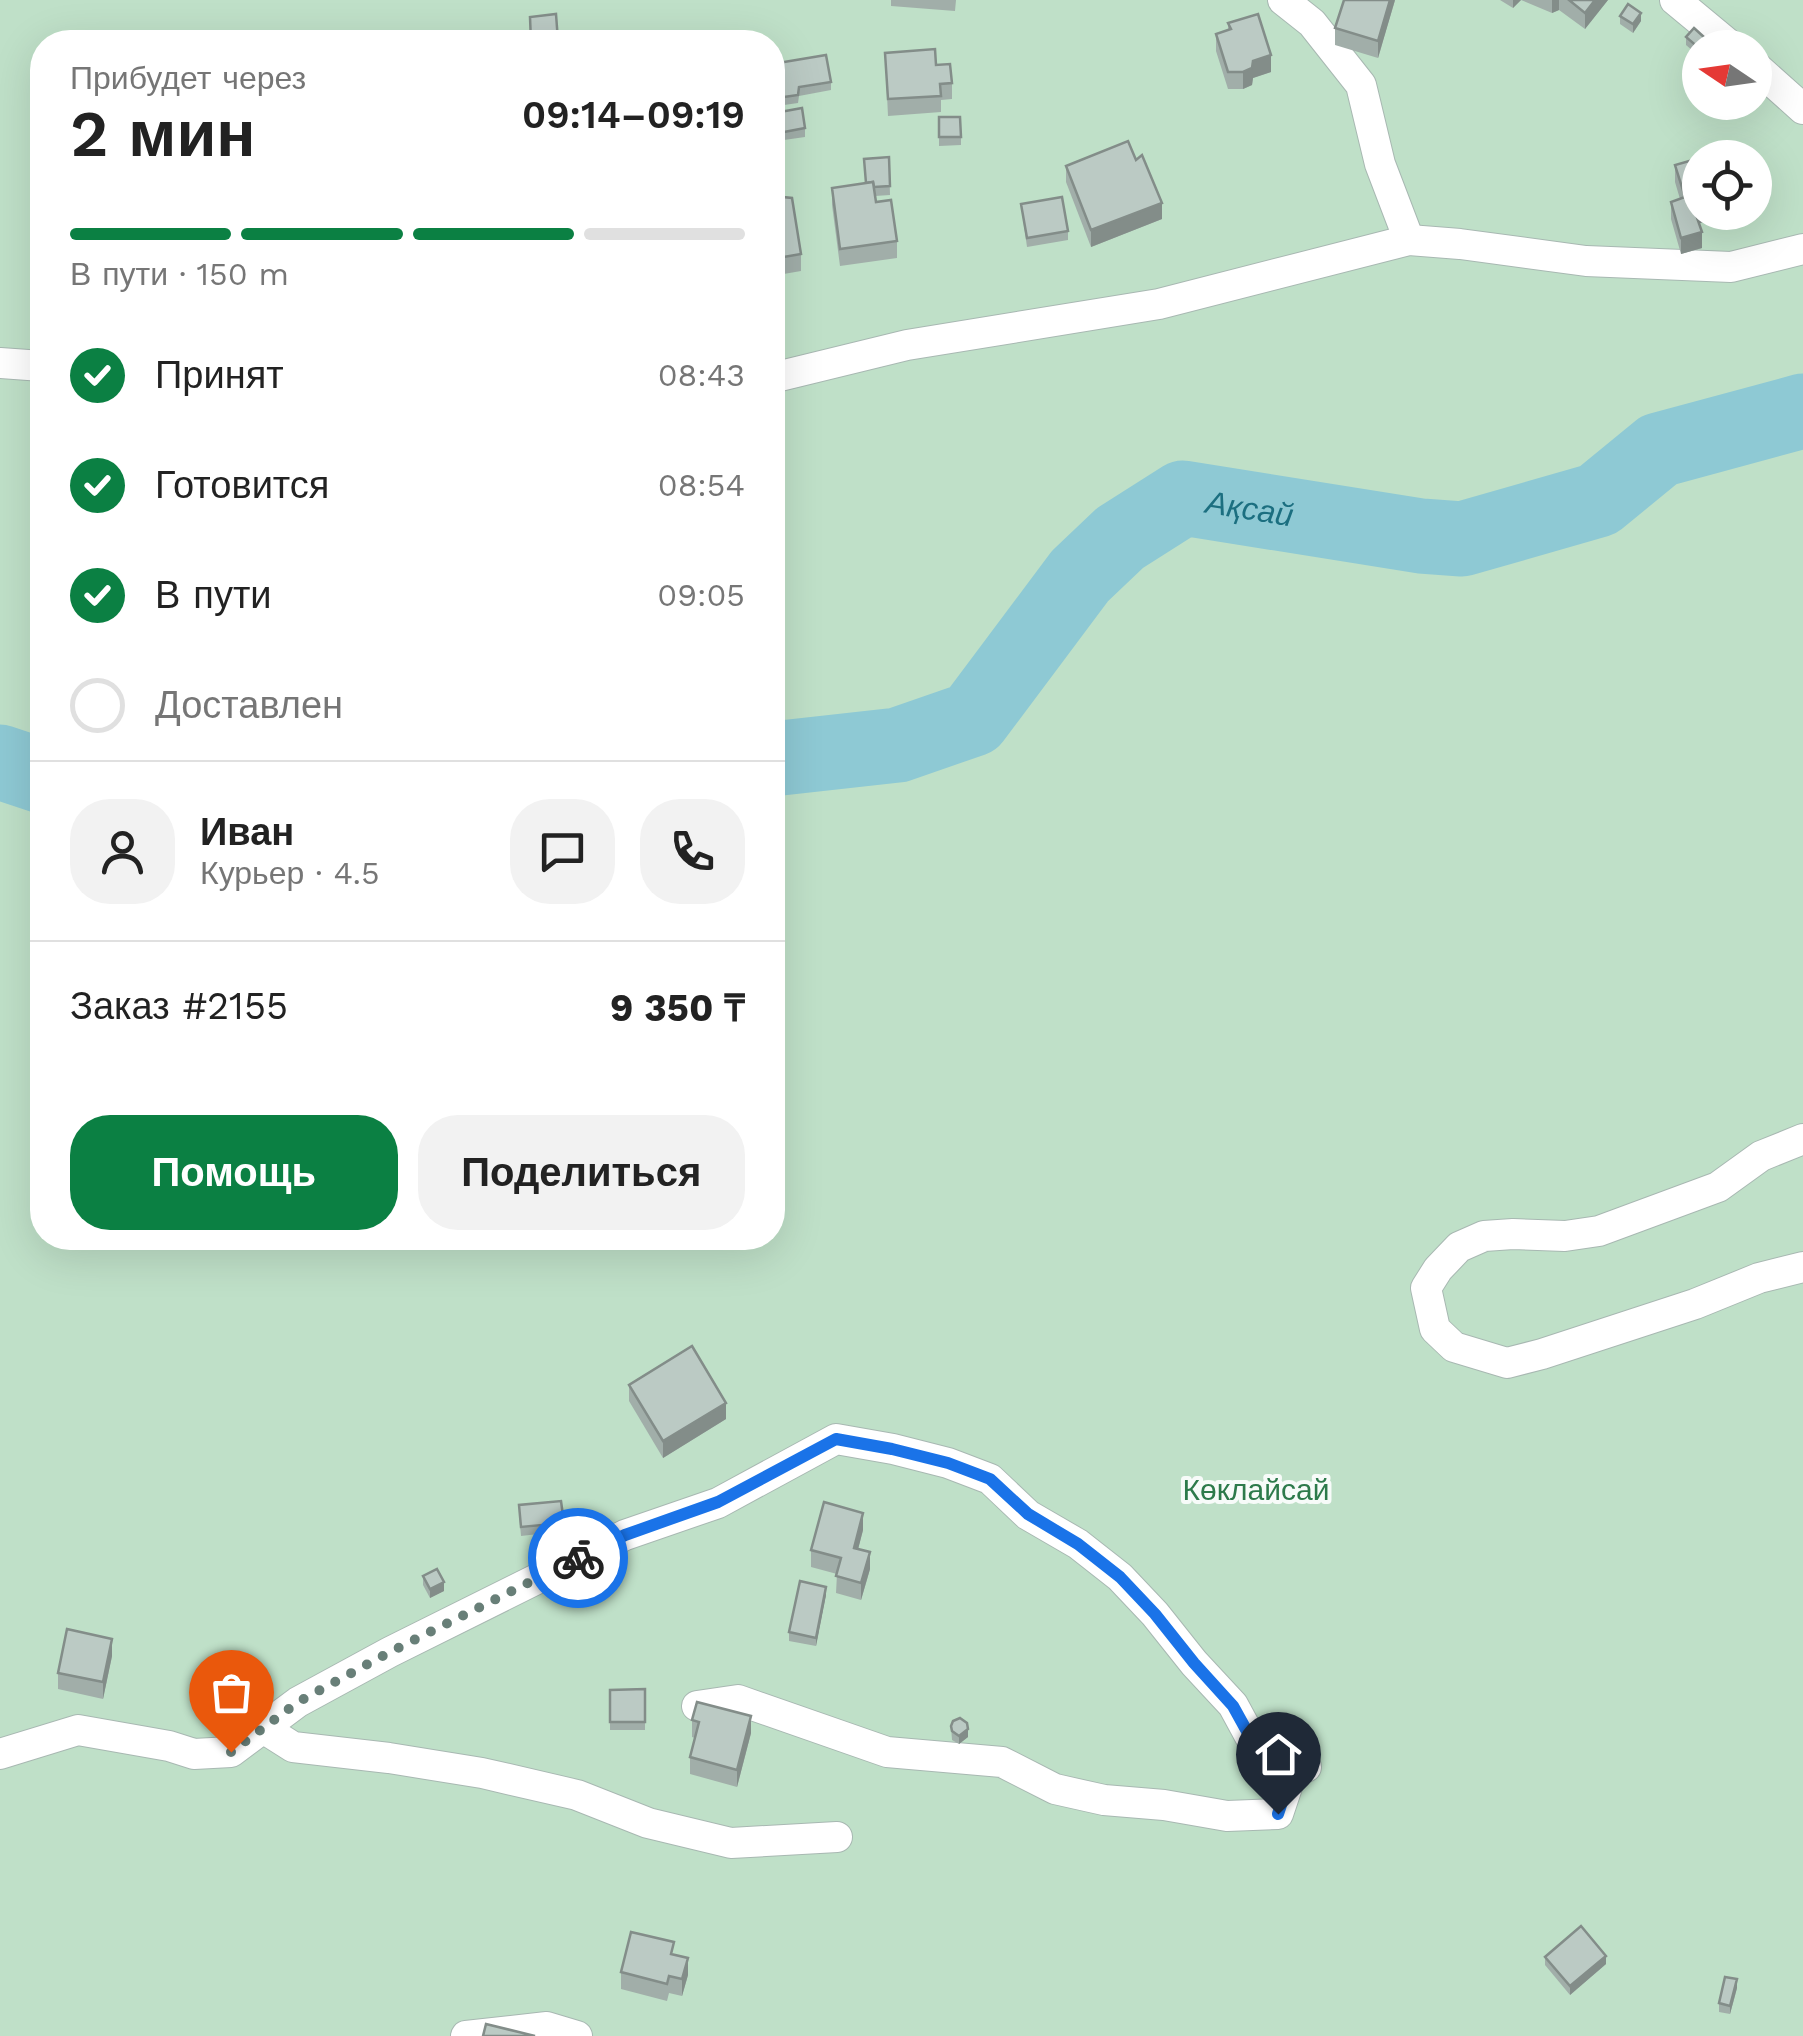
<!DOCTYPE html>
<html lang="ru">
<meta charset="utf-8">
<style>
body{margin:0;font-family:"Work Sans",sans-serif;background:#f2f2f2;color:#222;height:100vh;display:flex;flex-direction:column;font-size:38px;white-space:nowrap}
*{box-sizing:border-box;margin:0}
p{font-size:32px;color:#767676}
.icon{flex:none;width:55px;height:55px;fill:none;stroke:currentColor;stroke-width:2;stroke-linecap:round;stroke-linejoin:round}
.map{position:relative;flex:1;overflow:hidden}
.drawer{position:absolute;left:30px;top:30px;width:755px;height:1220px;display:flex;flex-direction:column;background:#fff;border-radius:40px;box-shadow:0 10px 40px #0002}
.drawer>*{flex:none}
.needle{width:65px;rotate:283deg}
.fabs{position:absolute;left:1682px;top:30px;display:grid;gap:20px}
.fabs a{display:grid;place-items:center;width:90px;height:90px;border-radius:50%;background:#fff;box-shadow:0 10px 40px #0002;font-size:50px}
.pin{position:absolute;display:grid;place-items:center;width:85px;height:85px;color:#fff;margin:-102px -42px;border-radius:50% 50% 50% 0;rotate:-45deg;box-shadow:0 0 10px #0007}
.pin .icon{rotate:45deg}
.courier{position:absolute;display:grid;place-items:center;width:100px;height:100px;margin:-50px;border:8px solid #1a73e8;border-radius:50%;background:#fff;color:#222;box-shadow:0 2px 12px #0007}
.head em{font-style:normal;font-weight:600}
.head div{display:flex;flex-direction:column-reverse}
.head{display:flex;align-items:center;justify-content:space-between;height:170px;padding:0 40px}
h1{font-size:65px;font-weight:600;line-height:75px}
.bar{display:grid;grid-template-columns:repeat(4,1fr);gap:15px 10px;align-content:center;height:120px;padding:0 40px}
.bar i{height:12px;border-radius:8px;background:#e0e0e0}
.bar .selected{background:#0b8043}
.bar p{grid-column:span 4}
.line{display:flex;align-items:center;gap:25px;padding:0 40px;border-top:2px solid #e0e0e0}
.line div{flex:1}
.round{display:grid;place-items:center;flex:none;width:105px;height:105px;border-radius:40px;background:#f2f2f2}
ol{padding:0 40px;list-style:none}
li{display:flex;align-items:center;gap:30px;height:110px}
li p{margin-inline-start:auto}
li .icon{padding:10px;border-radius:50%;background:#0b8043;color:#fff;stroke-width:4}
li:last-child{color:#767676}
li i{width:55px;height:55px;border:5px solid #e0e0e0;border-radius:50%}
.cta{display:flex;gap:20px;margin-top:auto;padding:20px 40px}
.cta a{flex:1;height:115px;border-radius:40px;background:#0b8043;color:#fff;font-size:40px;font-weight:600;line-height:115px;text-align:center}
.cta a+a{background:#f2f2f2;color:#222}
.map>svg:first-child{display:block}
.green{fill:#bfe0c8;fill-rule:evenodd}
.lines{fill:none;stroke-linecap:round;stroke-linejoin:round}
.river{stroke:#8ec9d4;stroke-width:75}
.minor-casing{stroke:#a8b8b2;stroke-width:32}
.minor{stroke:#fff;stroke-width:30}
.wall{fill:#a1aea9}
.shaded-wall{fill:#838d89}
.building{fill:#bbcac4;stroke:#838d89;stroke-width:2.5}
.done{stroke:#687f78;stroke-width:10;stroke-dasharray:0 18}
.route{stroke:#1a73e8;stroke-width:12}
.labels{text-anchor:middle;stroke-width:8;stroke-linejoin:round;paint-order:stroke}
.park-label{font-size:30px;fill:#2d7a4b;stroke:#f7fbf9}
.water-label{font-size:32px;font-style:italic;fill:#1c6f80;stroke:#f7fbf9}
</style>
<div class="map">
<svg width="1803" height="2036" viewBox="0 0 1803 2036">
<rect width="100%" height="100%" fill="#e6efeb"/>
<path class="green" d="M0 0H1803V2036H0ZM42 42H772V1238H42ZM1700 48H1755V102H1700ZM1700 158H1755V212H1700Z"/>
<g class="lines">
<g class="river">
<path id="s1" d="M772 759 898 745 973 719 1080 576 1120 538 1183 498 1421 536 1462 539 1598 500 1659 450 1803 411"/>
<polyline points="0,762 42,776"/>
</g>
<g class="minor-casing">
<g id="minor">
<polyline points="1283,0 1312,23 1361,85 1380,164 1409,240"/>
<polyline points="1675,0 1733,48"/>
<polyline points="1755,66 1803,109"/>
<polyline points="0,363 42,366"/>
<polyline points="772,378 907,345 1159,304 1409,240 1460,244 1586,261 1731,267 1803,249"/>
<polyline points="1803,1139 1761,1156 1718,1187 1599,1231 1565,1236 1513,1234 1484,1236 1459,1247 1438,1269 1426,1288 1435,1329 1454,1347 1507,1363 1542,1354 1695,1304 1759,1278 1803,1267"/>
<polyline points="697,1706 738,1700 887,1752 1002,1762 1055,1789 1104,1800 1164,1805 1227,1816 1278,1814 1294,1766"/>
<polyline points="263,1728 293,1747 389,1758 482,1773 577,1795 648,1823 731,1843 837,1837"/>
<polyline points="0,1754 78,1730 169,1746 194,1754 231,1752 298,1702 390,1652 625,1535 718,1503 836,1439 893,1449 948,1463 990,1479 1028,1515 1078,1544 1120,1577 1155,1614 1194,1663 1233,1705 1264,1762 1306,1767"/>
<polyline points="466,2036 547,2027 577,2036"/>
</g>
</g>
<use href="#minor" class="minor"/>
</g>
<g class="wall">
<polygon points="891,0 956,0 955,11 891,6"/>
<polygon points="1395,0 1378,58 1335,45 1335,28"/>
<polygon points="1500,0 1608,0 1585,29 1559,10 1552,13 1521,0 1513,8"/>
<polygon points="1620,16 1641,21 1633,33 1620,24"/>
<polygon points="1228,23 1271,72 1253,78 1252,85 1243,89 1228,89 1216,51 1216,34 1228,30"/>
<polygon points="1686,37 1700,48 1700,57 1686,45"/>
<polygon points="885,53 936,65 952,83 952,99 941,100 941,112 888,116"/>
<polygon points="772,64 831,82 831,90 799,96 798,103 777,106 772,76"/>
<polygon points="780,112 805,128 805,137 784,140"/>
<polygon points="939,117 961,137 961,145 939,146"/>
<polygon points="889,157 890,195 875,196 876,202 897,241 897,258 840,266 832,205 832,188 865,183"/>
<polygon points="1136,160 1162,219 1091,247 1066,182 1066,166"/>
<polygon points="1675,165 1699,224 1702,248 1681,254 1671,219 1671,202 1680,199 1675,182"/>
<polygon points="772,185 783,197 801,254 801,271 772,276"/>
<polygon points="1021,204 1068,231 1068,240 1027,247"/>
<polygon points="629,1385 726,1419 663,1458 629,1401"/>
<polygon points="519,1514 564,1523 564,1531 521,1536"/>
<polygon points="863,1530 858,1549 870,1569 861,1600 836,1593 837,1574 811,1567 811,1550"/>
<polygon points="423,1576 444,1591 430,1598 423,1585"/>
<polygon points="826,1595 816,1646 789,1641 789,1632"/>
<polygon points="112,1656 103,1699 58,1689 58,1673"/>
<polygon points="645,1689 645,1730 610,1730 610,1690"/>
<polygon points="692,1720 751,1733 737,1787 690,1774 690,1757 695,1738 692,1737"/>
<polygon points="951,1726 968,1737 959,1744 952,1740"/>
<polygon points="674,1954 688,1975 682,1996 669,1993 667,2001 621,1989 621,1972"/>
<polygon points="1545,1957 1606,1964 1570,1995 1545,1965"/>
<polygon points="1737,1988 1730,2014 1719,2012 1719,2003"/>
</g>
<g class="shaded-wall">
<polygon points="1390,0 1395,0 1378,58 1378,41"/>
<polygon points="1513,0 1521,0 1513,8"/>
<polygon points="1552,0 1559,0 1559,10 1552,13"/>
<polygon points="1595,0 1608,0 1585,29 1585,13"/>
<polygon points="1641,13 1641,21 1633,33 1633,24"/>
<polygon points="1271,55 1271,72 1253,78 1252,85 1243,89 1243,72 1253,61"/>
<polygon points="1162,203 1162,219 1091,247 1091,230"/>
<polygon points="1700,207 1700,212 1736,212 1694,225 1694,209"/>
<polygon points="1702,232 1702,248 1681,254 1681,238"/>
<polygon points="726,1403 726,1419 663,1458 663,1441"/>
<polygon points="863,1513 863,1530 854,1565 854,1548"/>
<polygon points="870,1552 870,1569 861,1600 861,1583"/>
<polygon points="444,1582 444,1591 430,1598 430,1589"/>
<polygon points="826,1587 826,1595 816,1646 816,1638"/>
<polygon points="112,1639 112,1656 103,1699 103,1682"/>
<polygon points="751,1716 751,1733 737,1787 737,1770"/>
<polygon points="968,1729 968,1737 959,1744 959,1736"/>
<polygon points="1606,1956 1606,1964 1570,1995 1570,1986"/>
<polygon points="688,1958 688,1975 682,1996 682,1979"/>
<polygon points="1737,1979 1737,1988 1730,2014 1730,2006"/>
</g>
<g class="building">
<polygon points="1344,0 1390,0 1378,41 1335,28"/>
<polygon points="1569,0 1595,0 1585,13"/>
<polygon points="1628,4 1641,13 1633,24 1620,16"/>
<polygon points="556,14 558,41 531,42 530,17"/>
<polygon points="1258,14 1271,55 1253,61 1252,68 1243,72 1228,72 1216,34 1231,29 1228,23"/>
<polygon points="1694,28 1716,48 1700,49 1686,37"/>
<polygon points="935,49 936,65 950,64 952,83 940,84 941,96 888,99 885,53"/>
<polygon points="826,55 831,82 799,87 798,95 777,98 772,64"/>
<polygon points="802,108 805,128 784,132 780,112"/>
<polygon points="939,117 960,117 961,137 939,137"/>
<polygon points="1128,141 1136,160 1142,155 1162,203 1091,230 1066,166"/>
<polygon points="889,157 890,186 874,187 873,182 866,183 864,159"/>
<polygon points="1700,158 1700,207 1694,209 1702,232 1681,238 1671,202 1685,197 1675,165"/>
<polygon points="873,182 876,202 891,200 897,241 840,249 832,188"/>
<polygon points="781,184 783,197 792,198 801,254 772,259 772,185"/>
<polygon points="1062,197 1068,231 1027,238 1021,204"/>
<polygon points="692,1346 726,1403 663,1441 629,1385"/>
<polygon points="561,1501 564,1523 521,1527 519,1505"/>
<polygon points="824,1502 863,1513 854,1548 870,1552 861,1583 836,1576 841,1558 811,1550"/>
<polygon points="437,1569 444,1582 430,1589 423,1576"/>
<polygon points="800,1581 826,1587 816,1638 789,1632"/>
<polygon points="67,1629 112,1639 103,1682 58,1673"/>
<polygon points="645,1689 645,1722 610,1722 610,1690"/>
<polygon points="697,1702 751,1716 737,1770 690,1757 699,1722 692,1720"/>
<polygon points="960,1718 967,1723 968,1729 959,1736 952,1731 951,1726 953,1721"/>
<polygon points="1581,1926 1606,1956 1570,1986 1545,1957"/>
<polygon points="631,1932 674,1942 671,1954 688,1958 682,1979 669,1976 667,1984 621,1972"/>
<polygon points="1725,1977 1737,1979 1730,2006 1719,2003"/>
<polygon points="486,2024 535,2036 483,2036"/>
</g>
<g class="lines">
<polyline class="done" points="231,1752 298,1702 390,1652 578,1558"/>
<polyline class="route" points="578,1558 625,1535 718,1502 836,1439 892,1449 948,1463 990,1479 1028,1514 1078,1544 1120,1577 1155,1614 1194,1663 1233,1706 1264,1762 1294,1766 1278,1814"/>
</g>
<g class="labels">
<g class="park-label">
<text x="1256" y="1500">Көклайсай</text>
</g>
<g class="water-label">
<text dy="11" stroke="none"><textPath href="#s1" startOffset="582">Ақсай</textPath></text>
</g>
</g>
</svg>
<div class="fabs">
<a><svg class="needle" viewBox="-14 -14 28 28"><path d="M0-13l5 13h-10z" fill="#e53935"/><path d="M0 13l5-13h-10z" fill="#767676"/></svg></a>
<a><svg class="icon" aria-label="locate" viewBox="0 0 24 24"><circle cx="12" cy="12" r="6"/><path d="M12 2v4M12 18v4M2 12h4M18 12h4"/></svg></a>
</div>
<div class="pin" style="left:231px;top:1752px;background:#ea580c"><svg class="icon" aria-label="bag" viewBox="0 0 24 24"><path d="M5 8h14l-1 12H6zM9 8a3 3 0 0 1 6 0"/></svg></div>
<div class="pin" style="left:1278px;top:1814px;background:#1f2937"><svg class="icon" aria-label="home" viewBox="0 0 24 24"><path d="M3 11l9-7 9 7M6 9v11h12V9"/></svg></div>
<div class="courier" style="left:578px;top:1558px"><svg class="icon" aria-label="bike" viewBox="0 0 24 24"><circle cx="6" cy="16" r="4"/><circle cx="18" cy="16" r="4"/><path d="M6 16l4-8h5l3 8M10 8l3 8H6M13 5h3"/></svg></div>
<section class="drawer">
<div class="head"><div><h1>2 мин</h1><p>Прибудет через</p></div><em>09:14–09:19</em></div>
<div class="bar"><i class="selected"></i><i class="selected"></i><i class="selected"></i><i></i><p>В пути · 150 m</p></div>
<ol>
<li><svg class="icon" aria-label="check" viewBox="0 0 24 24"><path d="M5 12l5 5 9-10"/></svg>Принят<p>08:43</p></li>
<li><svg class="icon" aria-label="check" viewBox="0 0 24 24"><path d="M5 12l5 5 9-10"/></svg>Готовится<p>08:54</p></li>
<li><svg class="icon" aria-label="check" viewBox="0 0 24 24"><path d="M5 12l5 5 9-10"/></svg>В пути<p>09:05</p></li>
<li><i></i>Доставлен</li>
</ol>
<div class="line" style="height:180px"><a class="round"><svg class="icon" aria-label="person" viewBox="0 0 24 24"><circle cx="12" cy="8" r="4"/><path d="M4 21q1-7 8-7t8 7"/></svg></a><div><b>Иван</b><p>Курьер · 4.5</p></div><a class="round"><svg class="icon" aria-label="chat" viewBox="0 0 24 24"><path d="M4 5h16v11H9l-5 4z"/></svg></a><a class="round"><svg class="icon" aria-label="phone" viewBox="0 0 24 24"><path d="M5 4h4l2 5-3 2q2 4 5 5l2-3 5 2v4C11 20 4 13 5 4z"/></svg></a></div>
<div class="line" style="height:130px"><div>Заказ #2155</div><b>9 350 ₸</b></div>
<div class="cta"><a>Помощь</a><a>Поделиться</a></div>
</section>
</div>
